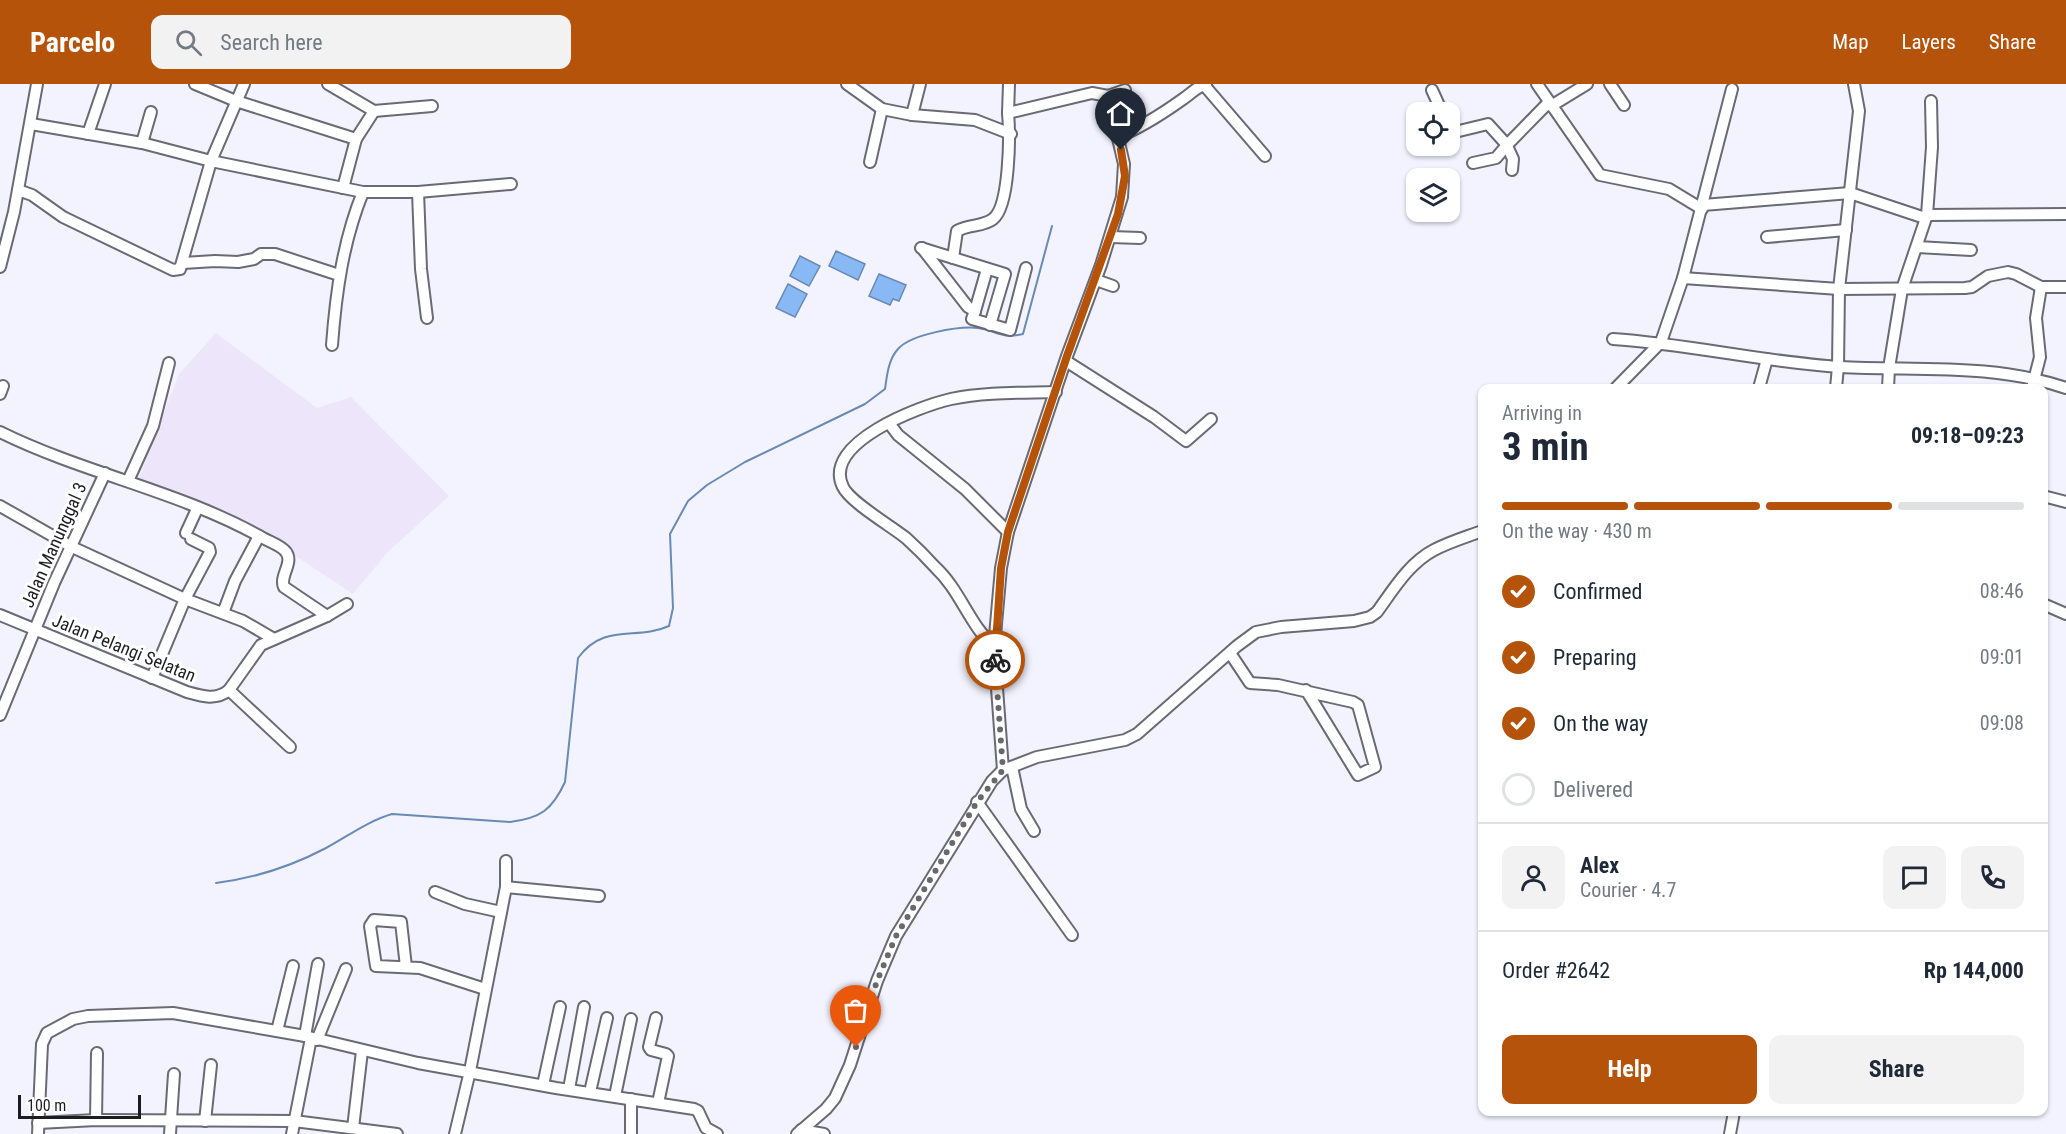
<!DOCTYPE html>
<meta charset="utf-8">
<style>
body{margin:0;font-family:"Roboto Condensed",sans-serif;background:#f2f2f3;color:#1f2937;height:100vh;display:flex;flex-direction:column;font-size:22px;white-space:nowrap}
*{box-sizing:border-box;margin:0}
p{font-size:20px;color:#747a83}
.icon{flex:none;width:33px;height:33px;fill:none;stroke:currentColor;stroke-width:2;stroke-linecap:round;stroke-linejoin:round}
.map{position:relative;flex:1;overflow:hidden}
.details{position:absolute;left:1478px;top:300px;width:570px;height:732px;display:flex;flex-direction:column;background:#fff;border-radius:12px;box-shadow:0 2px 4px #0004}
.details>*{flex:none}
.buttons{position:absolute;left:1406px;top:18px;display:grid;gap:12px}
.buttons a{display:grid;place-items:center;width:54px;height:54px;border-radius:12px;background:#fff;box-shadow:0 2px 4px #0004;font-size:30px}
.scale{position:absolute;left:18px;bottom:15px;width:123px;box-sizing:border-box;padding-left:6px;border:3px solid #1d1d21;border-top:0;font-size:16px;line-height:21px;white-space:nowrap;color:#1d1d21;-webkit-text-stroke:4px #fff;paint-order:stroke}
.pin{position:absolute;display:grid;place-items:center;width:51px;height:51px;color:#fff;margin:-62px -26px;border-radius:50% 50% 50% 0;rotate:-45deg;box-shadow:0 0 6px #0007}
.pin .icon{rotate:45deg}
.courier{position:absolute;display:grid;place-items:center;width:60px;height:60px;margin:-30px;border:4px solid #b45309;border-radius:50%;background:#fff;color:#222;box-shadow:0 2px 8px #0007}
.head em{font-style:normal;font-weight:700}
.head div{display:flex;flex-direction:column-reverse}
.head{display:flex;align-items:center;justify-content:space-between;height:102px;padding:0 24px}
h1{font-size:39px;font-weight:700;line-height:45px}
.bar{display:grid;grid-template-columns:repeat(4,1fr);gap:9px 6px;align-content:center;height:72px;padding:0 24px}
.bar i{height:8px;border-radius:4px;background:#e0e1e3}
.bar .selected{background:#b45309}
.bar p{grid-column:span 4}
.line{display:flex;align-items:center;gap:15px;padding:0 24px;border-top:2px solid #e0e1e3}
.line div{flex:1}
.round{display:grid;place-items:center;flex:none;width:63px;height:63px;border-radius:12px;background:#f2f2f3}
ol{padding:0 24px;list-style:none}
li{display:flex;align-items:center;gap:18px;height:66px}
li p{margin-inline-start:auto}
li .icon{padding:6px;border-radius:50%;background:#b45309;color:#fff;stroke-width:4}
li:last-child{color:#747a83}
li i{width:33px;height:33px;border:3px solid #e0e1e3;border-radius:50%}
.cta{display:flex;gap:12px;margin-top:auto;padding:12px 24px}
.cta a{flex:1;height:69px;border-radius:12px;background:#b45309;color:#fff;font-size:24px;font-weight:700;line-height:69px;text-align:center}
.cta a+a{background:#f2f2f3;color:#1f2937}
header{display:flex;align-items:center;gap:36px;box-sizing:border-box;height:84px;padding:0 30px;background:#b45309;color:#fff}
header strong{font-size:28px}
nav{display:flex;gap:33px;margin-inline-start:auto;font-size:21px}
.search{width:420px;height:54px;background:#f2f2f3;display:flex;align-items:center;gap:15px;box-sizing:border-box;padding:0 21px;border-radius:12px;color:#747a83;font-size:22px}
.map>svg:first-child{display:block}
.industrial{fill:#ede6fb}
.water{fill:#88b9f5;stroke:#688ab5;stroke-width:1.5}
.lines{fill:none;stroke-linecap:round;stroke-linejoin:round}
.stream{stroke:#688ab5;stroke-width:2}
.minor-casing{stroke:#696a74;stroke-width:14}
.minor{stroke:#fff;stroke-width:10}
.done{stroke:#68686e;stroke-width:6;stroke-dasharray:0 10.8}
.route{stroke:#b45309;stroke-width:8}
.labels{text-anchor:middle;stroke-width:6;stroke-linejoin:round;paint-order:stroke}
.street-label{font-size:18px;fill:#1d1d21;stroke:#fff}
</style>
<header>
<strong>Parcelo</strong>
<div class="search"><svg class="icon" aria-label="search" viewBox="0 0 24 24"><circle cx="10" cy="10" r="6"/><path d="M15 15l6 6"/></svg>Search here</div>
<nav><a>Map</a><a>Layers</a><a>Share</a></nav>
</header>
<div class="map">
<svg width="2066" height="1050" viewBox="0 0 2066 1050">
<rect width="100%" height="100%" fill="#f2f3fe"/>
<polygon class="industrial" points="216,249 317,324 351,313 449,412 388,468 353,510 238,434 139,394 179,290"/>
<g class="water">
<polygon points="836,167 865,180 858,196 829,182"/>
<polygon points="800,172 820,182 809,202 790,192"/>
<polygon points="879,190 906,201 899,217 893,215 890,221 869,212"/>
<polygon points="788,200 807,210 795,233 776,224"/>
</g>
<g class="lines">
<path class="stream" d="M216 799C256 794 290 783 326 764 348 752 368 737 392 730L510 738C541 734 552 726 565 698L578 574C604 538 636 557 669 542L673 524 670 450 688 417 707 401 745 378 865 320 885 305C887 292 888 276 898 265 911 250 959 242 978 244 998 247 1000 255 1023 250L1052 142"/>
<g class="minor-casing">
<g id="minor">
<polyline points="195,0 236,17 356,55"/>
<polyline points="328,0 374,27 356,55 343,104"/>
<polyline points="847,0 882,25 912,31 975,36 1011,50"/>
<polyline points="1537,0 1600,91 1669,105 1702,125"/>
<polyline points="1610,0 1624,21"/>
<polyline points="1204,1 1265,72"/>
<polyline points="1432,6 1442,28"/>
<polyline points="1108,12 1125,6"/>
<polyline points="1551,22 1587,0"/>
<polyline points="374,27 432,22"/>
<polyline points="912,31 920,0"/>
<polyline points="31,40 142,59 211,77 363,108 418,108 511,100"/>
<polyline points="1449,43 1459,47 1488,40 1507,61 1549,18"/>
<polyline points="88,50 105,0"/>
<path d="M1117 53C1141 44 1162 30 1183 15 1191 10 1196 3 1206 0"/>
<polyline points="142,59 151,28"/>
<polyline points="1507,62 1513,75 1512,86"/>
<polyline points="870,78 882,25"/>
<polyline points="1473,79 1496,74 1507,61"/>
<polyline points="18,106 32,111 63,133 173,186 180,185 211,77 244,0"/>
<polyline points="418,108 421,185 427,234"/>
<polyline points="1703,121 1850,109 1925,134"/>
<polyline points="1927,131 2066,130"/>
<polyline points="1111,153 1140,154"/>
<polyline points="1767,153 1846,146"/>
<polyline points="1917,163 1971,166"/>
<polyline points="921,164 1005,190 990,241"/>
<polyline points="922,164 968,223 975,227 987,185"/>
<path d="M953 174 957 147C968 140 983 143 993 135 1010 122 1010 50 1008 29"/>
<polyline points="183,179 215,177 238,178 254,175 261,170 275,170 339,191"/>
<polyline points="0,183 14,128 37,0"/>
<polyline points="1683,194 1839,205 1965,204 1972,203 1988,192 2008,188 2016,190 2041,203 2066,203"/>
<polyline points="1096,196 1113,202"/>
<polyline points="975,227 972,235 1010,246 1026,184"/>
<path d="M1613 255C1689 260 1763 278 1840 283 1916 287 1992 279 2066 304"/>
<path d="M332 261C336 208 343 157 363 108"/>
<polyline points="1066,277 1154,333 1186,357 1211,335"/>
<polyline points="1616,304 1661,258 1683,194 1732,5"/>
<polyline points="1759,304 1767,275"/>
<polyline points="1836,304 1838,283 1839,205 1859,27 1854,0"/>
<polyline points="1888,304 1889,284 1902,205 1927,131 1932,63 1931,17"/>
<polyline points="2032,304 2040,273 2036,234 2041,203"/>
<polyline points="0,310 3,302"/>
<polyline points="889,339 898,351 965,405 1008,448"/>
<path d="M0 348C85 390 180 407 263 454 270 458 282 462 286 468 294 479 279 492 284 503L327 532"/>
<polyline points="128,397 153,342 169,279"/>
<polyline points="2043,412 2066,418"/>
<polyline points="0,422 72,463 185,515 243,537 274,555"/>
<polyline points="186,449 197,425"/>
<polyline points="2043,520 2066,530"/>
<polyline points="223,529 235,497 259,452"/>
<path d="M0 531 187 608C201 612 216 617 229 606L261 561 327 532 347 520"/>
<path d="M994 563C969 540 960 506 935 483 926 473 916 463 906 454 891 442 850 418 843 403 821 359 920 322 951 315 985 308 1021 309 1056 308"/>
<polyline points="1230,569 1250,599 1278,601 1353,618 1358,621 1375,683 1358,691 1306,606"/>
<polyline points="152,594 185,515 210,468 209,464 191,455"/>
<polyline points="229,606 290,663"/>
<polyline points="0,631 54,499 105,389"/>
<polyline points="1012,683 1021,725 1034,747"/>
<polyline points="1003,686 994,563 1001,484 1008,448 1067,272 1101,181 1122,113 1124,80 1108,12 1092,9 1008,29 1009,0"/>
<polyline points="977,718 1072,851"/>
<polyline points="506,803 599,812"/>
<polyline points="435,808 465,820 501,828"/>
<polyline points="406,883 401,838 374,836 370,842 376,882 420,884 485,905"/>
<polyline points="656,934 649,963 651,966 666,970 668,972 658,1019"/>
<polyline points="277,947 293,882"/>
<polyline points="305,952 318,880"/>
<polyline points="317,956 346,885"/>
<polyline points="543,1001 560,923"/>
<polyline points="569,1005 584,923"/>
<polyline points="590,1008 607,934"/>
<polyline points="615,1012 631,935"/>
<polyline points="96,1036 97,969"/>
<polyline points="205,1037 211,981"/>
<polyline points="38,1039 96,1036 294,1037 397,1050"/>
<polyline points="353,1044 362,967"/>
<polyline points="801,1046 824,1050"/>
<polyline points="38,1050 42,960 47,949 73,935 88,932 173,929 305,952 418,979 556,1004 694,1025 698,1027 706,1044 717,1050"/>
<polyline points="170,1050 174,990"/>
<polyline points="292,1050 311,954"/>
<polyline points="455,1050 470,987 506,803 506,777"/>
<polyline points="631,1050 631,1015"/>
<path d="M797 1050 826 1025 835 1014 850 981 877 897 896 852 992 697 1003 686 1037 673 1125 656 1137 650 1237 562 1256 548 1281 543 1354 537 1370 533 1377 528C1393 506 1409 479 1434 466 1449 458 1466 453 1482 447"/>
<polyline points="1730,1050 1734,1028"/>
</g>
</g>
<use href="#minor" class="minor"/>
</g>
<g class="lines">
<polyline class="done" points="856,963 877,897 896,852 977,718 1003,686 995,576"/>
<polyline class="route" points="995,576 1001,484 1008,448 1067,272 1118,130 1125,92 1121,66"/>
</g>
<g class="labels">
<g class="street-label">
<text transform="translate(54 461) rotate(-66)" y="6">Jalan Manunggal 3</text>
<text transform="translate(124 564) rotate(22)" y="6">Jalan Pelangi Selatan</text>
</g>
</g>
</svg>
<div class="buttons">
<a><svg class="icon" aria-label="locate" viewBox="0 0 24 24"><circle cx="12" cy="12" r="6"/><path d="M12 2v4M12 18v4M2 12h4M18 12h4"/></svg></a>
<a><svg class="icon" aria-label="layers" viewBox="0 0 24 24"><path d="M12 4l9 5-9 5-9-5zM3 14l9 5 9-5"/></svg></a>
</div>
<div class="scale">100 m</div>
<div class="pin" style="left:856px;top:963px;background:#ea580c"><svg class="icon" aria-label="bag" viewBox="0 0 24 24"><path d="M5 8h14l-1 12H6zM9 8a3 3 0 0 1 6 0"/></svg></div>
<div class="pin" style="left:1121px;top:66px;background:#1f2937"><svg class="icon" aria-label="home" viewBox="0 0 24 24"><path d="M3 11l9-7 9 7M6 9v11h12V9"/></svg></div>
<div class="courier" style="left:995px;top:576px"><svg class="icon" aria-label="bike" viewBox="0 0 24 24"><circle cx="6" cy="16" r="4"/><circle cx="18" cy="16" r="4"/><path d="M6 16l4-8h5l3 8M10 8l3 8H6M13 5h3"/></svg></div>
<section class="details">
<div class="head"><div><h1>3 min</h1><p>Arriving in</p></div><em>09:18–09:23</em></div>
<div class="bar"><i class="selected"></i><i class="selected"></i><i class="selected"></i><i></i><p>On the way · 430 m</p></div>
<ol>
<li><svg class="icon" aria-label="check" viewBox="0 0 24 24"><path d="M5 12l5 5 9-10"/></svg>Confirmed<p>08:46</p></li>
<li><svg class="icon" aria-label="check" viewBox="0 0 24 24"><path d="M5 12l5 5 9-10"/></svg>Preparing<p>09:01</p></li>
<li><svg class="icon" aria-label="check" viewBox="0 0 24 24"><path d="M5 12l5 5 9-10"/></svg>On the way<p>09:08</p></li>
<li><i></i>Delivered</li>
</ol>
<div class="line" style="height:108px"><a class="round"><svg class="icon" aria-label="person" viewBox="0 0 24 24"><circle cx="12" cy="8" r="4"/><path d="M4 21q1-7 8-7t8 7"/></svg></a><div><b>Alex</b><p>Courier · 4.7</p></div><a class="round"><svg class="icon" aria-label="chat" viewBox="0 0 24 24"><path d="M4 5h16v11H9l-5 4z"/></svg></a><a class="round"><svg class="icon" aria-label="phone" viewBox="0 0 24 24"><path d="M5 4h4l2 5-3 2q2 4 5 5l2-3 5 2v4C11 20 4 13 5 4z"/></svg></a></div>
<div class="line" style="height:78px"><div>Order #2642</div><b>Rp 144,000</b></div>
<div class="cta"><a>Help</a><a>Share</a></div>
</section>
</div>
